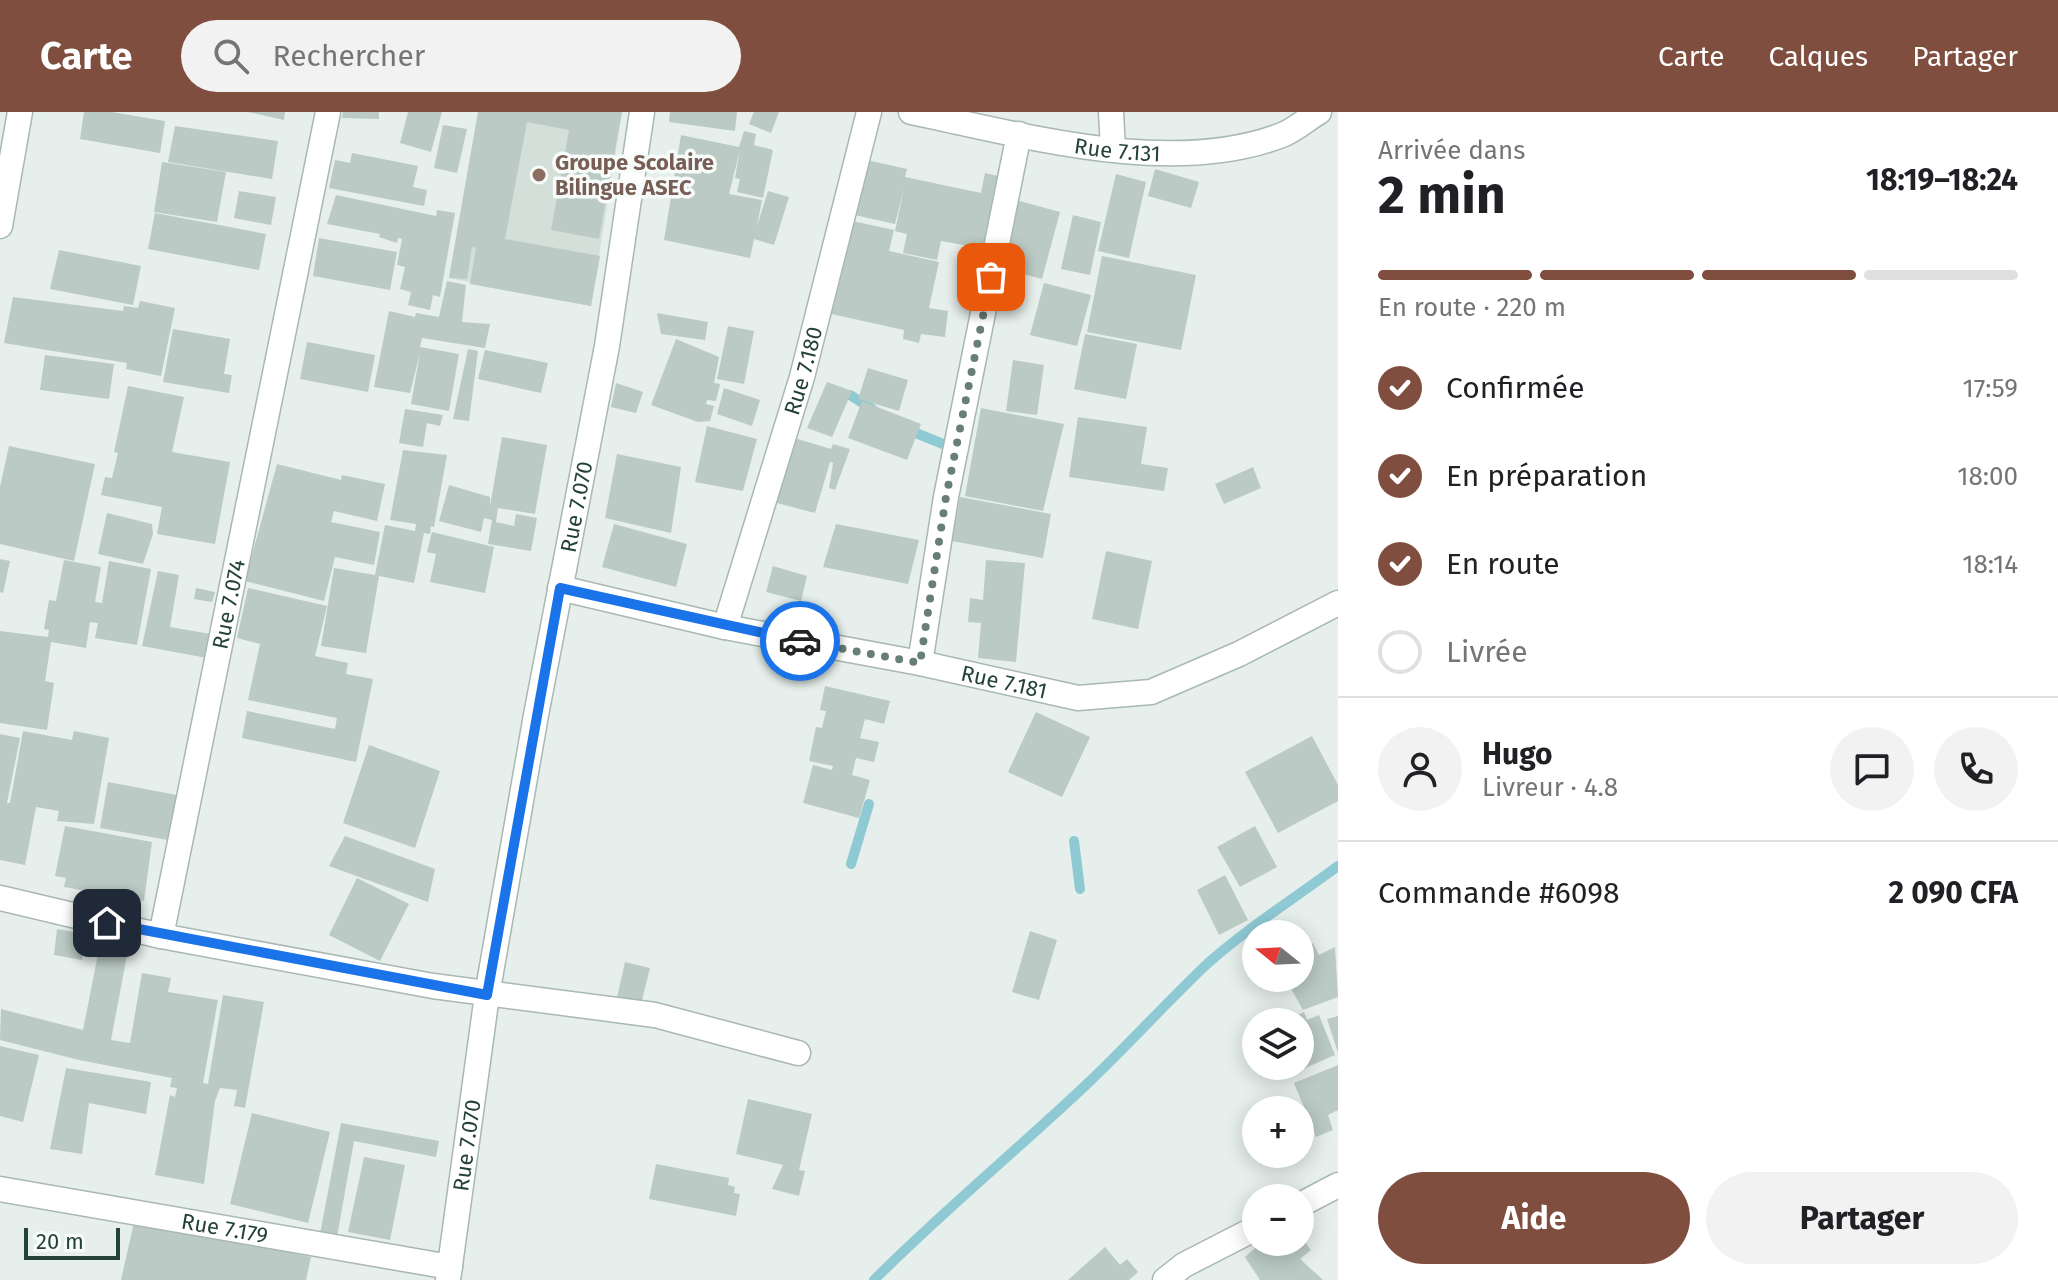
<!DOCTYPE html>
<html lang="fr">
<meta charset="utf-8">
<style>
body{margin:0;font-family:"Fira Sans",sans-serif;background:#f2f2f2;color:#202124;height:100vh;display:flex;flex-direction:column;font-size:30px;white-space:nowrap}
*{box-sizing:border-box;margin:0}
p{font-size:26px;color:#757577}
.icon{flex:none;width:44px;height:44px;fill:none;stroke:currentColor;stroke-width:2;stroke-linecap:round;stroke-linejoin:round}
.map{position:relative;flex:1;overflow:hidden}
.sheet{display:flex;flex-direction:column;background:#fff;width:720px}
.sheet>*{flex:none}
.needle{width:52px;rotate:288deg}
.fabs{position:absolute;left:1242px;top:808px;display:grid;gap:16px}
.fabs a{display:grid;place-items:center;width:72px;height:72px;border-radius:50%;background:#fff;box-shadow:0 4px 20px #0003;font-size:40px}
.scale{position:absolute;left:24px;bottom:20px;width:96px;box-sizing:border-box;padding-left:8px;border:4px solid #24423a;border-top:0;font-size:22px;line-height:28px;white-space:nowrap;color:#24423a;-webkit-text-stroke:6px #f7fbf9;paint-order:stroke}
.pin{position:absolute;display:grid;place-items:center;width:68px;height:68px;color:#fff;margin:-34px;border-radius:16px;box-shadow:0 4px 12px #0006}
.courier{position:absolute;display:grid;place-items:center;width:80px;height:80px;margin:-40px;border:6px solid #1a73e8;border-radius:50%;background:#fff;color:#222;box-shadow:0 2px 10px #0007}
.head em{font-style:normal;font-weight:700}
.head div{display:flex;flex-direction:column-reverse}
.head{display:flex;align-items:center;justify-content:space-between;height:136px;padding:0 40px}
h1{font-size:52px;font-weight:700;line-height:60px}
.bar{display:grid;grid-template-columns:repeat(4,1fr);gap:12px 8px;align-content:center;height:96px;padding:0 40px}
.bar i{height:10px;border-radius:6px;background:#e0e0e0}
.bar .on{background:#7f4e3f}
.bar p{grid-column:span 4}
.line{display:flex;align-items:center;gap:20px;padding:0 40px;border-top:2px solid #e0e0e0}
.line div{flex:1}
.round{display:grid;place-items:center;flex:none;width:84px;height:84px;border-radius:42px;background:#f2f2f2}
ol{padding:0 40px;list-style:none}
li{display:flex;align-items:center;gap:24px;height:88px}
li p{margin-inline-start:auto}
li .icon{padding:8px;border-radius:50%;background:#7f4e3f;color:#fff;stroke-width:4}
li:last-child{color:#757577}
li i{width:44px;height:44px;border:4px solid #e0e0e0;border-radius:50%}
.action{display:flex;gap:16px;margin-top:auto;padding:16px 40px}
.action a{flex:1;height:92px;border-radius:48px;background:#7f4e3f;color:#fff;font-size:32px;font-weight:700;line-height:92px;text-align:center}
.action a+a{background:#f2f2f2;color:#202124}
header{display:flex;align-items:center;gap:48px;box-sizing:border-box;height:112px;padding:0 40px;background:#7f4e3f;color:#fff}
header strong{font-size:38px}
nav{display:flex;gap:44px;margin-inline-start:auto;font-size:28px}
.search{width:560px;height:72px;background:#f2f2f2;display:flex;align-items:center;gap:20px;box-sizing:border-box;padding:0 28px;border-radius:44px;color:#757577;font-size:30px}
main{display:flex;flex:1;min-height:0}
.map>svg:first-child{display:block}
.built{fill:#d4dfda}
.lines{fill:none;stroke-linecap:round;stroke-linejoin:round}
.stream{stroke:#8ec9d4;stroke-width:10}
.building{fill:#bbcac4}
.street-casing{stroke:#a8b8b2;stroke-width:27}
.street{stroke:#fff;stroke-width:24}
.done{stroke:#687f78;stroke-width:8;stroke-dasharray:0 14.4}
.route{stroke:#1a73e8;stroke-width:10}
.education-dot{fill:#8d6e63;stroke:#f7fbf9;stroke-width:3}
.labels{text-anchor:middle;stroke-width:7;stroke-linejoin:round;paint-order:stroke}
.street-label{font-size:22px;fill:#24423a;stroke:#f7fbf9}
.education-label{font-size:22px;font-weight:bold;fill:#785e54;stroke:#f7fbf9;text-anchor:start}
</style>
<header>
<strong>Carte</strong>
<div class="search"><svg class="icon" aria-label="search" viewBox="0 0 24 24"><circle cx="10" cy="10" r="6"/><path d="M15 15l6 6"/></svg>Rechercher</div>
<nav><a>Carte</a><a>Calques</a><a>Partager</a></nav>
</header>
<main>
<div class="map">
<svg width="1338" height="1168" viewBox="0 0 1338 1168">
<rect width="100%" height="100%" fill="#e6efeb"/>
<polygon class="built" points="478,0 622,0 591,194 449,166"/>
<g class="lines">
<g class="stream">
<polyline points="850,283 872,297"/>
<polyline points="906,317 943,332"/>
<polyline points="1074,729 1080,777"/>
<polyline points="851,752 869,692"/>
<path d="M874 1168C942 1100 1016 1039 1087 972 1128 933 1166 891 1207 852 1247 816 1295 786 1338 754"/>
</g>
</g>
<g class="building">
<polygon points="84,0 112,0 165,9 160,41 80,27"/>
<polygon points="248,0 285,0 284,8"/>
<polygon points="343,0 379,0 379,7 342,6"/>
<polygon points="408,0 442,0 431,40 400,31"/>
<polygon points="478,0 622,0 599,127 551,118 569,18 527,10 505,127 600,144 591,194 470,172 476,136 472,135 467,167 449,166"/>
<polygon points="670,0 737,0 735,19 669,10"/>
<polygon points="754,0 779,0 771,21 749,12"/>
<polygon points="443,13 467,17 457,61 434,56"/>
<polygon points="175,14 278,29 272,67 168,50"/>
<polygon points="744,19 756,22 754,33 773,38 763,86 737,80 740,67 735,66 740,38 729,82 762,88 757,114 768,79 789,85 774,133 754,127 750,146 664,128 681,23 739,35"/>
<polygon points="352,41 418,54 413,75 427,78 424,94 329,76 335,48 350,51"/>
<polygon points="862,47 907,57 905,65 981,81 985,61 1006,66 991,138 941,129 937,148 903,141 907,122 895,119 904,76 895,112 850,102"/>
<polygon points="162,50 226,60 217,110 154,100"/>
<polygon points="1155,57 1199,70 1191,96 1148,84"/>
<polygon points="1116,62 1146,70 1129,146 1098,139"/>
<polygon points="239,79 276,85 271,113 234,106"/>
<polygon points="336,83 436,104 437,98 455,101 440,185 433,183 430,198 408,193 411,180 400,177 405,155 397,153 402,127 398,126 397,131 379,125 380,122 327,112"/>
<polygon points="1012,87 1060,100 1042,167 993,154"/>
<polygon points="155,101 266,122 259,158 148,137"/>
<polygon points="1073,103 1101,110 1090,163 1061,157"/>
<polygon points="848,108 894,118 889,139 939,150 929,196 948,199 945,225 921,222 919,231 903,227 904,218 827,201"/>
<polygon points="319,126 397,140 390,178 313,164"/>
<polygon points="59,138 141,154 133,193 50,177"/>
<polygon points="1102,144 1196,163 1181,238 1087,220"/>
<polygon points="447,169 466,173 462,210 490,212 485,236 422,226 420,235 459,242 449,299 411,292 420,241 410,281 374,275 389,199 415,205 416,201 439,205"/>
<polygon points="1044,171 1091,183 1077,234 1030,223"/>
<polygon points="13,185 123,199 124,194 138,196 140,189 175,196 161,264 126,257 127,251 4,231"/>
<polygon points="657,201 708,210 705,228 661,222"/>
<polygon points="728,214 754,219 744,272 717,267"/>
<polygon points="173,217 230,227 224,262 232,263 229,281 163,270"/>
<polygon points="1085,222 1137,232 1126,287 1074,277"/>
<polygon points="676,227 719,245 714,271 720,272 716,289 707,288 706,292 714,294 710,309 698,310 651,293"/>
<polygon points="307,230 375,243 368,280 300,267"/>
<polygon points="468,237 478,239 469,309 453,307"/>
<polygon points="485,238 548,251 541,281 478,267"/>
<polygon points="45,243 114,252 109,287 40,278"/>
<polygon points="1013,248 1044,253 1037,303 1006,299"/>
<polygon points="868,256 908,268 899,299 858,287"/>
<polygon points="827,270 852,279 832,325 807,316"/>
<polygon points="616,271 643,280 636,301 611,295"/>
<polygon points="128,274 184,285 172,340 230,350 215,432 157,422 162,395 101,383 105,365 112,366 118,341 114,340"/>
<polygon points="724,276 760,288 752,314 717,302"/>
<polygon points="862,289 921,312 907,348 848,326"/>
<polygon points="981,296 1064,312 1043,399 965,384"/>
<polygon points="405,297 443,303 440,314 427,311 423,335 399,331"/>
<polygon points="1078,305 1147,315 1141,352 1168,356 1164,379 1069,365"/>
<polygon points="707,314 757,327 743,379 695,370"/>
<polygon points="502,325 547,333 535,402 498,396 496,410 514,414 516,402 537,406 531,439 488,432 492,408 484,406 481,420 439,409 449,373 490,385 490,394"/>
<polygon points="791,325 831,337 833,332 850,337 835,378 829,376 833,351 830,350 815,401 773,390"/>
<polygon points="9,334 95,352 74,449 0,432 0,375"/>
<polygon points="403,338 447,343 434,415 431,414 430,422 424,421 414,471 379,464 366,541 321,534 334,456 375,463 385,413 415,419 416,412 390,408"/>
<polygon points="617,342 681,355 671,421 605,406"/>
<polygon points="277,352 341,368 342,363 385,372 377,409 334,399 331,410 380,420 374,453 335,445 324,489 245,469"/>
<polygon points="1253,355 1261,376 1224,392 1215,372"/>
<polygon points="960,385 1051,402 1043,446 952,429"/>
<polygon points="107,401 152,412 153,422 143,452 98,442"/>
<polygon points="614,412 687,432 676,475 602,455"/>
<polygon points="836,412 919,428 908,472 823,455"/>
<polygon points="432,420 494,435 485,481 430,470 436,442 427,440"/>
<polygon points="1106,439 1152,449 1138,517 1092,507"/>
<polygon points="0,447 10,449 3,481 0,480"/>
<polygon points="64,448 101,455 95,490 102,491 109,449 151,457 137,533 95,526 98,511 90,510 86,536 51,530 45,569 54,571 47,618 0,611 0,519 48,525 49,518 44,517 49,488 56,489"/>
<polygon points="986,448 1025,451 1016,550 978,546 981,511 968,510 970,486 983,488"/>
<polygon points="773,454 807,464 801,489 766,480"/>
<polygon points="158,459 179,463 170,515 211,522 207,546 142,534"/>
<polygon points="196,476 215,480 212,490 194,487"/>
<polygon points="248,476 327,494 315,544 348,551 346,562 373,567 356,650 242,626 247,599 335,617 337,606 248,588 260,532 237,526"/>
<polygon points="825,574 890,589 884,612 865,607 860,626 879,630 874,650 856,646 852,663 870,668 859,706 803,691 813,653 832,658 833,654 809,649 816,615 822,616 826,599 820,598"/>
<polygon points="1036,600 1090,625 1062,685 1008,660"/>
<polygon points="23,619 72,628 74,619 109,626 94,712 57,709 59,699 36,695 25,753 0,748 0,622 20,626 7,691 10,691"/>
<polygon points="1312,624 1338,673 1338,689 1278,721 1245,660"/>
<polygon points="369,633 440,659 415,736 343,711"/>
<polygon points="108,670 177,683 168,728 100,716"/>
<polygon points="65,714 152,730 144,789 64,775 66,766 55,764"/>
<polygon points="1255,714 1277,755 1240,775 1217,735"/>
<polygon points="345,724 435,757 428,790 329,754"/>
<polygon points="1225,763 1248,808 1219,823 1197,778"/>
<polygon points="357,766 409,792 380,849 329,823"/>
<polygon points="57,817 86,822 82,848 54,843"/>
<polygon points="1030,819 1057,828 1039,888 1012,880"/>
<polygon points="1313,831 1319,843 1335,835 1338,885 1303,898 1285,866 1300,866 1300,839"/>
<polygon points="99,837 127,843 111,928 130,931 142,861 171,866 168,880 218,888 203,971 208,972 223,883 264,890 245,996 234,994 237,978 220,976 215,989 204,1072 155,1063 170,983 175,985 177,976 170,975 172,966 79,948 0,928 1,897 83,918"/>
<polygon points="625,850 650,856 641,892 617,886"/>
<polygon points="1304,900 1307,908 1319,903 1335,943 1289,963 1287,954 1300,954 1300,910 1283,910"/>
<polygon points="1338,904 1338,941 1327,907"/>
<polygon points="0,934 39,943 23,1010 0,1004"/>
<polygon points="1338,953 1338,998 1328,1003 1333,1018 1316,1025 1294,971"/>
<polygon points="66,956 151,970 146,1002 89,991 82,1042 50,1037"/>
<polygon points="748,987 812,1002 799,1058 805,1059 799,1084 772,1077 783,1053 736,1042"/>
<polygon points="252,1001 330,1020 308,1111 230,1092"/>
<polygon points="341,1011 439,1029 436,1045 354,1029 337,1125 320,1122"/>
<polygon points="364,1045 405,1053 390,1128 348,1120"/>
<polygon points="656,1052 729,1066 728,1073 735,1075 734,1081 740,1082 736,1104 649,1087"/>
<polygon points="135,1106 311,1145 306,1168 121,1168"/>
<polygon points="1300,1124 1311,1138 1300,1147 1323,1168 1260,1168 1245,1145 1262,1130 1300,1130"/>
<polygon points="1105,1135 1120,1153 1127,1147 1138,1160 1129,1168 1068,1168"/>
</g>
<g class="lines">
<g class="street-casing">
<g id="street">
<path id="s1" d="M911 0C1023 23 1171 66 1282 23 1295 18 1307 7 1319 0"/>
<polyline points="1111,0 1113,37"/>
<polyline points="0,114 20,0"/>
<path id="s2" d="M560 476 725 515 920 551 1078 586 1151 580 1239 542 1338 491"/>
<path id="s3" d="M725 515 802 265 869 0"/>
<polyline points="920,551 946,385 1019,22"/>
<path id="s4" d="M0 786 161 824 328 0"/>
<polyline points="161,824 433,874 655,903 798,941"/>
<path id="s5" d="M0 1077 450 1155"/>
<polyline points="1300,1093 1338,1073"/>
<path id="s6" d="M448 1168 487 883 536 603 607 234 642 0"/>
<polyline points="1165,1168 1184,1153 1256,1116"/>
</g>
</g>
<use href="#street" class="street"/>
</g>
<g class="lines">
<polyline class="done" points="800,529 920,551 946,385 991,165"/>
<polyline class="route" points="107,811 487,883 560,476 800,529"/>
</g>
<circle class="education-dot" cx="539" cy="63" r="8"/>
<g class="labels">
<g class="street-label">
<text dy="8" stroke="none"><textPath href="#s1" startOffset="210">Rue 7.131</textPath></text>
<text dy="8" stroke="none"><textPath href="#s3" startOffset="268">Rue 7.180</textPath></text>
<text dy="8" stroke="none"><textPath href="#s6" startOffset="784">Rue 7.070</textPath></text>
<text dy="8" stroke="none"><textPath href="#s4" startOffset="504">Rue 7.074</textPath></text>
<text dy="8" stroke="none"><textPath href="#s2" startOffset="454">Rue 7.181</textPath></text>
<text dy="8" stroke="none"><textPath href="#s6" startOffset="136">Rue 7.070</textPath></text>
<text dy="8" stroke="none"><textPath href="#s5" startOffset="228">Rue 7.179</textPath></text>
</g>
<g class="education-label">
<text x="555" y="58">Groupe Scolaire<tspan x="555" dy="25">Bilingue ASEC</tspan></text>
</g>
</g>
</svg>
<div class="fabs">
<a><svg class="needle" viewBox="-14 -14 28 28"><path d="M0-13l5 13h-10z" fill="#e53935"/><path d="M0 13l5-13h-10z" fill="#757577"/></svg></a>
<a><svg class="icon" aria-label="layers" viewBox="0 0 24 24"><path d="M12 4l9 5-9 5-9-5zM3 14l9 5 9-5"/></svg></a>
<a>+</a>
<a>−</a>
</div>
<div class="scale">20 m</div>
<div class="pin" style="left:991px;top:165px;background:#ea580c"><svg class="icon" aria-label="bag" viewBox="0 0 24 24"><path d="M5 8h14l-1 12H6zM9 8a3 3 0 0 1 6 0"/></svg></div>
<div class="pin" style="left:107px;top:811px;background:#1f2937"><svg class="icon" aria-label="home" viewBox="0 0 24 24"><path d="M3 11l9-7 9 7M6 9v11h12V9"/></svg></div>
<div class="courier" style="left:800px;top:529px"><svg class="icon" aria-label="car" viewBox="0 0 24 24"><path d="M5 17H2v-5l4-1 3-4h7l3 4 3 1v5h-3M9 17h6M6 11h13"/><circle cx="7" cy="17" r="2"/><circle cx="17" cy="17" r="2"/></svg></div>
</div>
<section class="sheet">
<div class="head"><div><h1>2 min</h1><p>Arrivée dans</p></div><em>18:19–18:24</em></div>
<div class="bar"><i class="on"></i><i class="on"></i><i class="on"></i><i></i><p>En route · 220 m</p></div>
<ol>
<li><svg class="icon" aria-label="check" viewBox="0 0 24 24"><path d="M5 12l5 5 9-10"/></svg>Confirmée<p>17:59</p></li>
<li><svg class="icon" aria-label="check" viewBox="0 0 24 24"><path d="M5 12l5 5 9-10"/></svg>En préparation<p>18:00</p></li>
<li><svg class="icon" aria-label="check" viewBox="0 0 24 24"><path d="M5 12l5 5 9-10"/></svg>En route<p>18:14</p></li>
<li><i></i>Livrée</li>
</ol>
<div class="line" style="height:144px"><a class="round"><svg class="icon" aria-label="person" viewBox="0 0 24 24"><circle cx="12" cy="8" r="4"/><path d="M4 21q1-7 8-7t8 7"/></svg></a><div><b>Hugo</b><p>Livreur · 4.8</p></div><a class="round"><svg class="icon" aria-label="chat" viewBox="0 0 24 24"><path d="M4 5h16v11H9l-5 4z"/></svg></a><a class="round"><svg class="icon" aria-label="phone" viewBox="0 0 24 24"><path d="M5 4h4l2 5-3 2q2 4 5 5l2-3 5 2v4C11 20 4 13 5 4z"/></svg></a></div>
<div class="line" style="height:104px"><div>Commande #6098</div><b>2 090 CFA</b></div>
<div class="action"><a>Aide</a><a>Partager</a></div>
</section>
</main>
